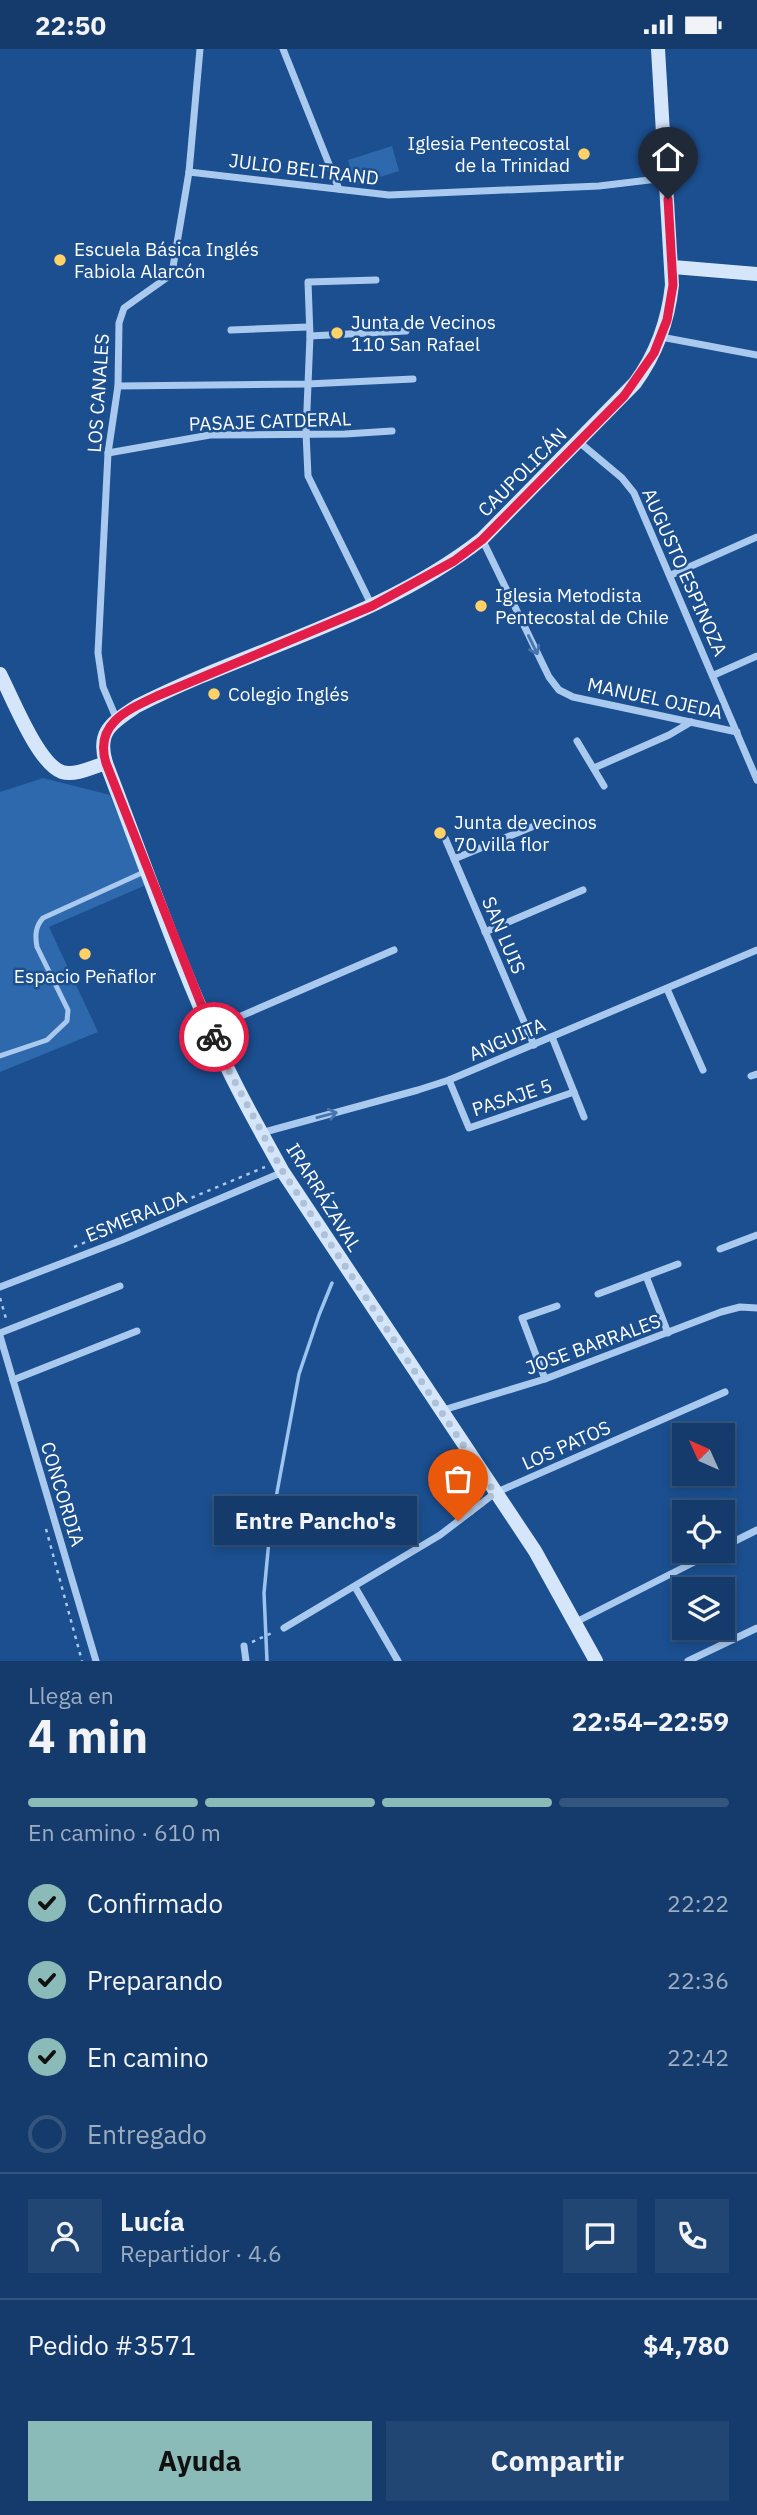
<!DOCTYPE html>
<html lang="es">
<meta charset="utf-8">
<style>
body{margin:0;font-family:"IBM Plex Sans",sans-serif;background:#214673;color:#f1f3f6;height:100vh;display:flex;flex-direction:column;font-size:26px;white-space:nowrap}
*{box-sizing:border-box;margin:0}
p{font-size:23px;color:#9dadc1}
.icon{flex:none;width:38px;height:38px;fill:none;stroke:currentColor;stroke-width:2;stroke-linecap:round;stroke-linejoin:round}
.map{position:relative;height:1612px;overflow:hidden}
.panel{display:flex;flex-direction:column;background:#143b6b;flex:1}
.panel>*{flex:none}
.needle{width:46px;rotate:315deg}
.controls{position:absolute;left:672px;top:1374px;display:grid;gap:14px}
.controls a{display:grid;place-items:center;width:63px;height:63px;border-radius:0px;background:#143b6b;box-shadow:0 4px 10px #0003,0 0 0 2px #33557e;font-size:35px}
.pin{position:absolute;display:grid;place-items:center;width:60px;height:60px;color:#fff;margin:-72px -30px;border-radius:50% 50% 50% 0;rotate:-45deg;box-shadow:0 0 7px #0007}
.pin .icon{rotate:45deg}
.courier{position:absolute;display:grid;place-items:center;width:70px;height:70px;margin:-35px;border:5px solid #e11d48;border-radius:50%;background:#fff;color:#222;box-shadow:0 2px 9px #0007}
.bubble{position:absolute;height:49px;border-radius:0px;background:#143b6b;box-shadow:0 4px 10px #0003,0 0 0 2px #33557e;font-size:23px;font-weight:700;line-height:49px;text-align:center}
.head em{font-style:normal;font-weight:700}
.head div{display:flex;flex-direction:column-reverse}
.head{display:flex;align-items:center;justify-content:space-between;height:119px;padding:0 28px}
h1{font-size:46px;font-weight:700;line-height:52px}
.bar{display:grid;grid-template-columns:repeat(4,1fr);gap:10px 7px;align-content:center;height:84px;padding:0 28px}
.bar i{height:9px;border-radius:5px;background:#33557e}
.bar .current{background:#8bbbb9}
.bar p{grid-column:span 4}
.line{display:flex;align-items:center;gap:18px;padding:0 28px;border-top:2px solid #33557e}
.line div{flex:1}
.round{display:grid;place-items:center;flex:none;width:74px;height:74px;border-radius:0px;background:#214673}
ol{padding:0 28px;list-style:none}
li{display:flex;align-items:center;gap:21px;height:77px}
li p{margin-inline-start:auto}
li .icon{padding:7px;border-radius:50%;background:#8bbbb9;color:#111;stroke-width:4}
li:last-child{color:#9dadc1}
li i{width:38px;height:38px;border:4px solid #33557e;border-radius:50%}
.cta{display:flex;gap:14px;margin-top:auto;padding:14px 28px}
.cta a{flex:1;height:80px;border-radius:0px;background:#8bbbb9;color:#111;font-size:28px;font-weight:700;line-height:80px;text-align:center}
.cta a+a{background:#214673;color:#f1f3f6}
.status{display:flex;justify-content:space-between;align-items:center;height:49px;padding:0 35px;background:#143b6b;direction:ltr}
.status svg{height:19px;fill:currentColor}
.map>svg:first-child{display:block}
.green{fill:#2e69ad}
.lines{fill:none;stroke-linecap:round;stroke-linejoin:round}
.stream{stroke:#9cc4f0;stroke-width:3.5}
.path{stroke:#a9c9ee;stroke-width:2.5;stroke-dasharray:3.5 5;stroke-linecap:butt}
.lane{stroke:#a9c9ee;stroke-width:5}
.street{stroke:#a9c9ee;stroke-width:7}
.secondary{stroke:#d6e6fa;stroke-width:14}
.oneway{stroke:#4674ac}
.done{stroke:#afc1d8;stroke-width:7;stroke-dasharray:0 12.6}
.route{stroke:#e11d48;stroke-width:9}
.poi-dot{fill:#ffd166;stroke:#1b4f8f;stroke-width:2.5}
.labels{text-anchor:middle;stroke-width:5;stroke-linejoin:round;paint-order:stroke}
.poi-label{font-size:19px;fill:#fff;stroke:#1b4f8f;text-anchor:start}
.street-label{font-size:19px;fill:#fff;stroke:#1b4f8f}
</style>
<div class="status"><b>22:50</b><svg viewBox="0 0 49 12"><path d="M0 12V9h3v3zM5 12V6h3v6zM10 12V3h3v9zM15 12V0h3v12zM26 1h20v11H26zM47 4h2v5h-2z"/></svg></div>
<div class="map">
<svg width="757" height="1612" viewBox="0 0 757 1612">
<rect width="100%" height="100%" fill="#1b4f8f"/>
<g class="green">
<polygon points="392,97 399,122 355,136 348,111"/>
<polygon points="43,729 110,746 146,836 49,878 98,983 0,1023 0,743"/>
</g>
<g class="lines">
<polyline class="stream" points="267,1612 264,1544 270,1481 299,1325 319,1266 332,1234"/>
<g class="path">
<polyline points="74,1198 265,1118"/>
<polyline points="0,1249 7,1273"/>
<polyline points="46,1480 82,1612"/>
<polyline points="252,1593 274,1583"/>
</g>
<path class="lane" d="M0 1007 47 991 67 972 68 961 37 898C35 887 35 878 43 869L144 823"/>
<g class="street">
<polyline points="283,0 339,140"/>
<polyline points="189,123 389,146 599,137 666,129"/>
<polyline points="231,281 308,278"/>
<polyline points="310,287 406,282"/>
<polyline points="661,288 757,306"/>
<polyline points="118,337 307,335 413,330"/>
<polyline points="579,393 622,429 634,444 757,731"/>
<polyline points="108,404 210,386 345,385 392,382"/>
<polyline points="482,490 549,628 559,641 573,648 737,683"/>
<polyline points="671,526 757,488"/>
<polyline points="372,557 308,427 306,384 310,287 308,233 376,231"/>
<polyline points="714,626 757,607"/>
<polyline points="117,671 103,638 98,604 108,404 118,337 119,274 124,259 165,230 173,218 189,123 200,0"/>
<polyline points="577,692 604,737"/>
<polyline points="594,719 669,686 691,673"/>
<polyline points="445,789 534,996"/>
<polyline points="454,810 534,777"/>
<polyline points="485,883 583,841"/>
<polyline points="667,940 703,1021"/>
<polyline points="211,980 394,901"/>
<polyline points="552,988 584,1068"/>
<polyline points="751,1027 757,1025"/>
<polyline points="449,1031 469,1079 574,1043"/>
<polyline points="261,1084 418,1041 449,1031 757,901"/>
<polyline points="720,1200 757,1186"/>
<polyline points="646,1227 668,1284"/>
<polyline points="0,1238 122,1191 283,1123"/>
<polyline points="598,1245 678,1215"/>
<polyline points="0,1284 120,1237"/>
<polyline points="0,1287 96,1612"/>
<polyline points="545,1330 522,1269 557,1257"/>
<polyline points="13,1331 137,1282"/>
<polyline points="440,1362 545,1330 721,1263 740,1258 757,1259"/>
<polyline points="723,1498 757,1481"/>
<polyline points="355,1538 398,1612"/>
<polyline points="576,1573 716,1502"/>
<polyline points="284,1579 440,1486 495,1444 725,1343"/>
<polyline points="244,1597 246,1612"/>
<polyline points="688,1612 757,1579"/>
</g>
<g class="secondary">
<polyline points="673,218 757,225"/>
<path d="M0 625C12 648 38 715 62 723 75 727 93 718 106 714"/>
<path d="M596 1612 535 1502 283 1123C264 1088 244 1054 227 1018 180 920 145 815 106 714 96 682 113 673 137 657 251 599 380 570 482 490L635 334C657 304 668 273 672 236L658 0"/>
</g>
</g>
<defs><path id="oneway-shaft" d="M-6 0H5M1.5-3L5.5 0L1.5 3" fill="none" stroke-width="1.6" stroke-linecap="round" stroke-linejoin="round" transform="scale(1.75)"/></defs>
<g class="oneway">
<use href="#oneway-shaft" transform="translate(533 596) rotate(64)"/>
<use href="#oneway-shaft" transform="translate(327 1066) rotate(-15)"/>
</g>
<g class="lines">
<polyline class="done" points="214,988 227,1018 283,1123 495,1444 458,1472"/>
<path class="route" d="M214 988 106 714C94 675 127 661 157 647L372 557 454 512 482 491 624 347 654 304 667 271 673 236 668 150"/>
</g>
<g class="poi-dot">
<circle cx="584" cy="105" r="7"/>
<circle cx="60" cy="211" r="7"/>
<circle cx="337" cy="284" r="7"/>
<circle cx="481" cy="557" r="7"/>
<circle cx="214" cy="645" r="7"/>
<circle cx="440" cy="784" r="7"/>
<circle cx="85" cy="905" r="7"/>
</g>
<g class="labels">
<g class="poi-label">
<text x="570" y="101" text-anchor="end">Iglesia Pentecostal<tspan x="570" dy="22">de la Trinidad</tspan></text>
<text x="74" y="207">Escuela Básica Inglés<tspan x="74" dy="22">Fabiola Alarcón</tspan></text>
<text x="351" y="280">Junta de Vecinos<tspan x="351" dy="22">110 San Rafael</tspan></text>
<text x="495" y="553">Iglesia Metodista<tspan x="495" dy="22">Pentecostal de Chile</tspan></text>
<text x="228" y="652">Colegio Inglés</text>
<text x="454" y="780">Junta de vecinos<tspan x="454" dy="22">70 villa flor</tspan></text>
<text x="85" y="934" text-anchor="middle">Espacio Peñaflor</text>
</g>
<g class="street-label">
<text transform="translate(304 120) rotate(7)" y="7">JULIO BELTRAND</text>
<text transform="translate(98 344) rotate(-86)" y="7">LOS CANALES</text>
<text transform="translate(270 372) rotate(-2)" y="7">PASAJE CATDERAL</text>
<text transform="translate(522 423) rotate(-45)" y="7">CAUPOLICÁN</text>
<text transform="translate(685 523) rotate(66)" y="7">AUGUSTO ESPINOZA</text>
<text transform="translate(655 649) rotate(12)" y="7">MANUEL OJEDA</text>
<text transform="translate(504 886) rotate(67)" y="7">SAN LUIS</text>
<text transform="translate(507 990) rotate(-23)" y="7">ANGUITA</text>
<text transform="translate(512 1048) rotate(-18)" y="7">PASAJE 5</text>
<text transform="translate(324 1148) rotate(58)" y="7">IRARRÁZAVAL</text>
<text transform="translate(136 1167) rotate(-22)" y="7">ESMERALDA</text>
<text transform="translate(593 1295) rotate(-20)" y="7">JOSE BARRALES</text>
<text transform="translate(566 1396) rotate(-24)" y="7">LOS PATOS</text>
<text transform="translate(63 1445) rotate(73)" y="7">CONCORDIA</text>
</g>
</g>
</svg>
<div class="controls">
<a><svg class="needle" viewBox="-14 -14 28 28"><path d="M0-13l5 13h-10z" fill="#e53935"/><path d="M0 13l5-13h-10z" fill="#9dadc1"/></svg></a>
<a><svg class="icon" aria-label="locate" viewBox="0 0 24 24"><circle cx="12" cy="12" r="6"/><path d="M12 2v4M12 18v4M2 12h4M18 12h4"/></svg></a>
<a><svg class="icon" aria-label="layers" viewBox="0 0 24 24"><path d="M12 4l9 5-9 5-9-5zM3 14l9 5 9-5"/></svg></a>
</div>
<div class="pin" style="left:458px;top:1472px;background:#ea580c"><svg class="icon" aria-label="bag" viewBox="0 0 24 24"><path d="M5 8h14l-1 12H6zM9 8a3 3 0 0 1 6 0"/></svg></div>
<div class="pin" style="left:668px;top:150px;background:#1f2937"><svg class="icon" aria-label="home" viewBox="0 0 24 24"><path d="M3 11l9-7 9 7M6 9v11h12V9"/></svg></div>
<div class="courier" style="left:214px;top:988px"><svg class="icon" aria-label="bike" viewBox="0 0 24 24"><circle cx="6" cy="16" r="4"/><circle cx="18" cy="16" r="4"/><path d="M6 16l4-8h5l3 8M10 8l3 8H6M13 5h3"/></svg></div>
<div class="bubble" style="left:214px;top:1447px;width:203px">Entre Pancho's</div>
</div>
<section class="panel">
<div class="head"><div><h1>4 min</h1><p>Llega en</p></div><em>22:54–22:59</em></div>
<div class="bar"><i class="current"></i><i class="current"></i><i class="current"></i><i></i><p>En camino · 610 m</p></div>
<ol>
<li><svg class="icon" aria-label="check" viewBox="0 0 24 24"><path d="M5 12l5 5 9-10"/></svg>Confirmado<p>22:22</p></li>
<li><svg class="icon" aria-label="check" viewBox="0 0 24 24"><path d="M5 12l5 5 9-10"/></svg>Preparando<p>22:36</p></li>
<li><svg class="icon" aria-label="check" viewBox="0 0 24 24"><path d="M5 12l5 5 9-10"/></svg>En camino<p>22:42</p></li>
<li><i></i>Entregado</li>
</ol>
<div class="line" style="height:126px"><a class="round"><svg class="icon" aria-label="person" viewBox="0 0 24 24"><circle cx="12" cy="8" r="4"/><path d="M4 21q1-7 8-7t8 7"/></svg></a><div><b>Lucía</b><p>Repartidor · 4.6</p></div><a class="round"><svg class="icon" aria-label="chat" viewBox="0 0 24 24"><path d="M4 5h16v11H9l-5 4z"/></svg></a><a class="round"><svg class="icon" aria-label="phone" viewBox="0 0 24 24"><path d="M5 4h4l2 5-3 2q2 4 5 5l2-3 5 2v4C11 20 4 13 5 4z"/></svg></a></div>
<div class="line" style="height:91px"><div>Pedido #3571</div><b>$4,780</b></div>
<div class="cta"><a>Ayuda</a><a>Compartir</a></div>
</section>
